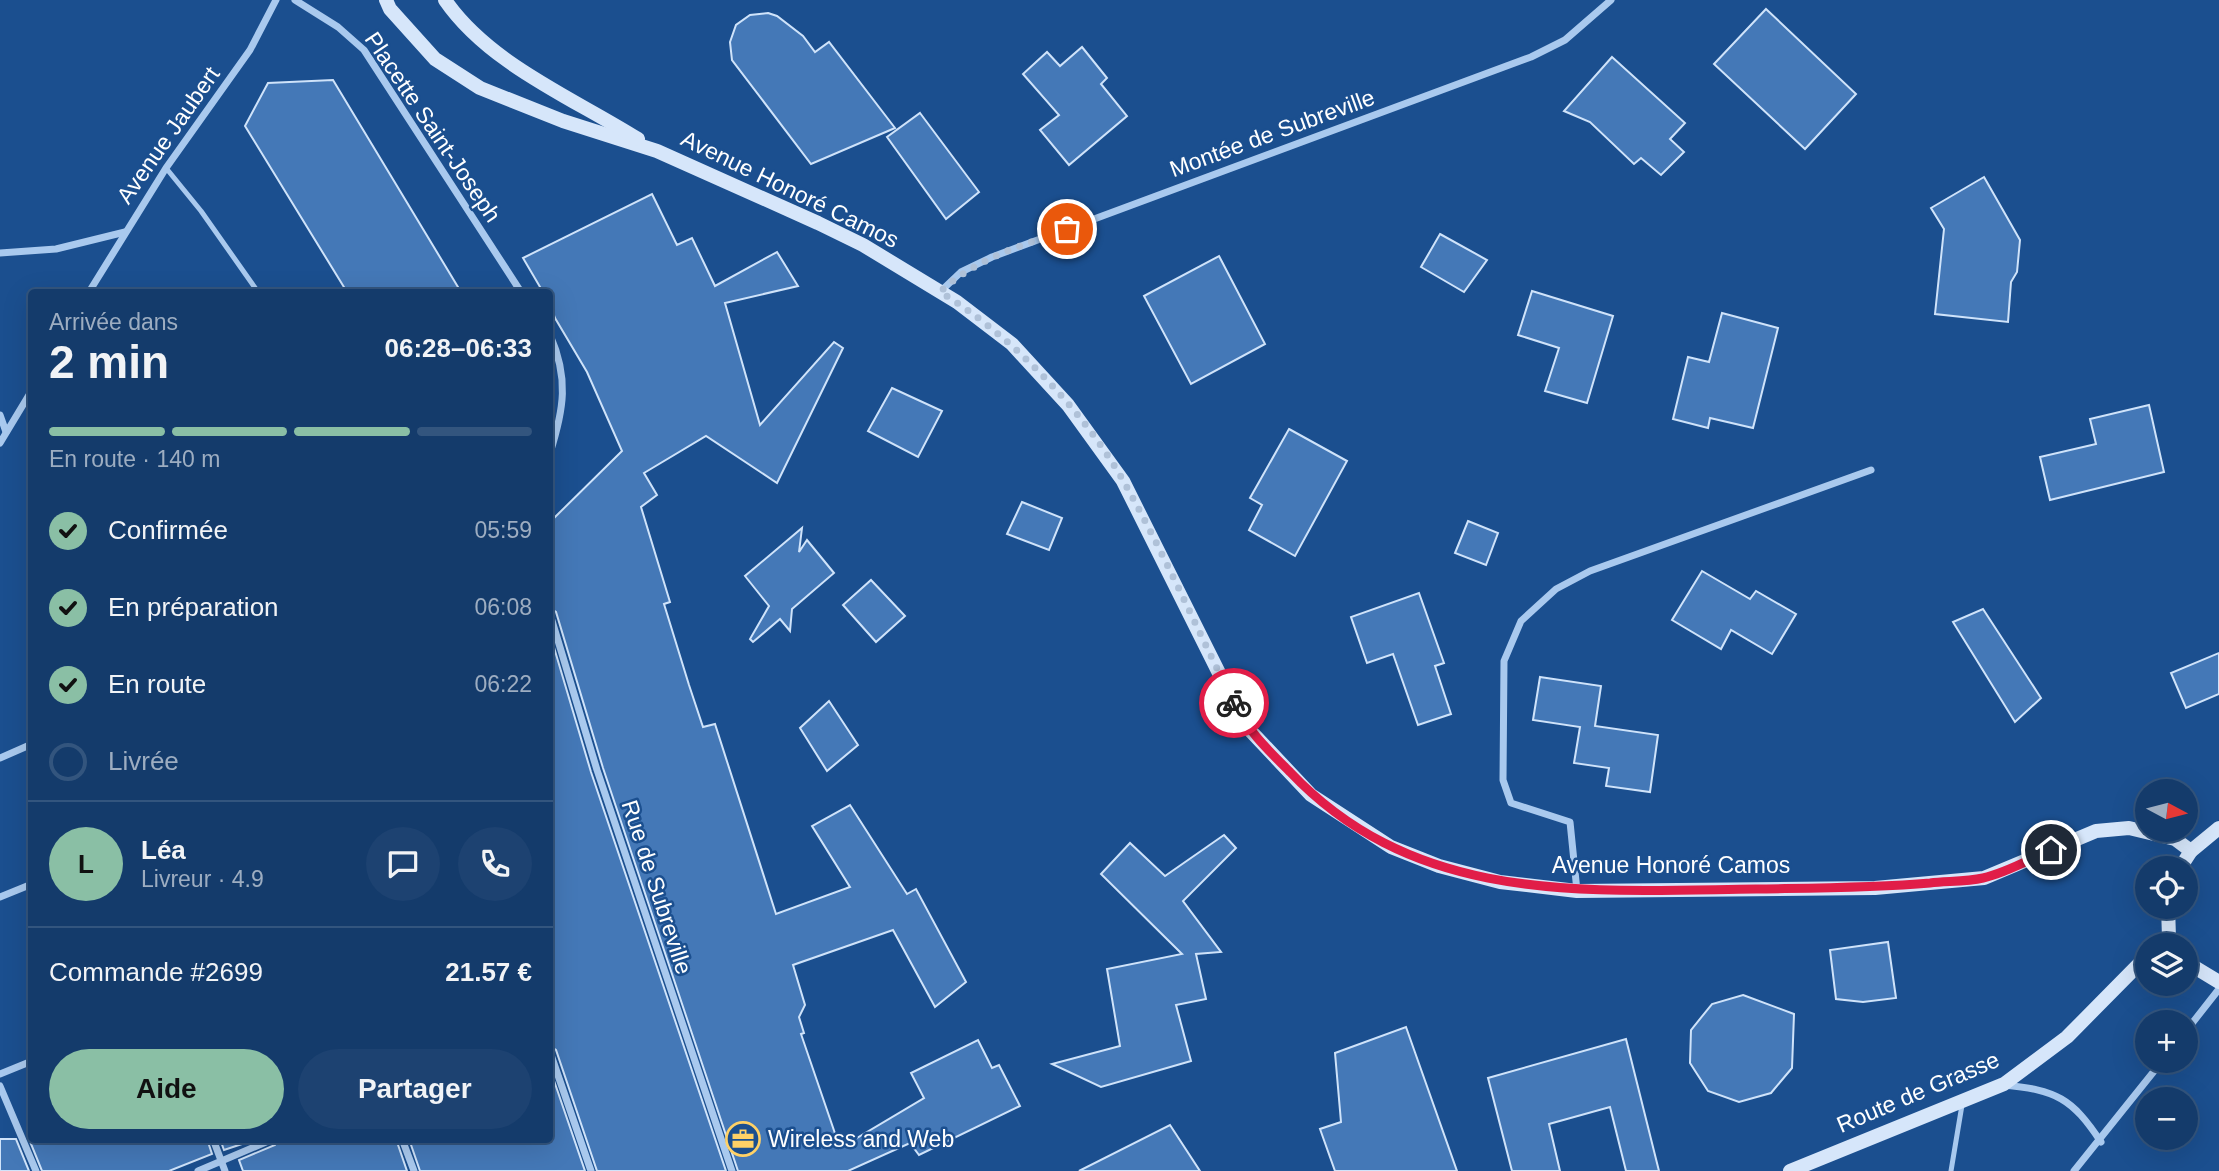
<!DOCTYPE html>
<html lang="fr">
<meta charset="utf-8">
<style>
body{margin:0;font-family:Helvetica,sans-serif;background:#1d4271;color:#f1f3f6;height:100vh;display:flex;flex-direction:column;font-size:26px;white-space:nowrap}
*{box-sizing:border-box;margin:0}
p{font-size:23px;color:#9dadc1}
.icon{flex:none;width:38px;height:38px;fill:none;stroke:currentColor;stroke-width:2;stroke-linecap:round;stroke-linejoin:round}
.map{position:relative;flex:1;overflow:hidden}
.sheet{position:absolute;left:28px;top:289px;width:525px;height:854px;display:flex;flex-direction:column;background:#143b6b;border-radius:7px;box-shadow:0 7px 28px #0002,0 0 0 2px #33557e}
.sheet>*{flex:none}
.needle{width:46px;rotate:97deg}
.tools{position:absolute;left:2135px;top:779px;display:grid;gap:14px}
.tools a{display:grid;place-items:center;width:63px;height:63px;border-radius:50%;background:#143b6b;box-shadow:0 7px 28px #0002,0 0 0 2px #33557e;font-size:35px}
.pin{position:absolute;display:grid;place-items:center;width:60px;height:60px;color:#fff;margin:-30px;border:4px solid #fff;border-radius:50%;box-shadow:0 2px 7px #0007}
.courier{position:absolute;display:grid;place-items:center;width:70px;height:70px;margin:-35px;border:5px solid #e11d48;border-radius:50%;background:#fff;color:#222;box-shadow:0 2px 9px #0007}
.head em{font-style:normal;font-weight:700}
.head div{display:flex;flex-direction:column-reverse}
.head{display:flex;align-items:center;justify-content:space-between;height:119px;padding:0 21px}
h1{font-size:46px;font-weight:700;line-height:52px}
.bar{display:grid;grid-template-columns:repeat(4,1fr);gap:10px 7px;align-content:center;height:84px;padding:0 21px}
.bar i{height:9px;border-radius:5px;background:#33557e}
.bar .on{background:#8abfa5}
.bar p{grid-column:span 4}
.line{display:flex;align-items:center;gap:18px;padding:0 21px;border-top:2px solid #33557e}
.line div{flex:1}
.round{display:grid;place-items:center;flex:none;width:74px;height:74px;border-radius:37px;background:#1d4271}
ol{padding:0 21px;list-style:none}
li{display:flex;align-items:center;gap:21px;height:77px}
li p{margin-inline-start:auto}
li .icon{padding:7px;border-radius:50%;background:#8abfa5;color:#111;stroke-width:4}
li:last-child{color:#9dadc1}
li i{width:38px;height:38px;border:4px solid #33557e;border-radius:50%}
.button{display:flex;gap:14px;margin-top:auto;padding:14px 21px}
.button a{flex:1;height:80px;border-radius:42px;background:#8abfa5;color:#111;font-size:28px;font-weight:700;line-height:80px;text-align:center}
.button a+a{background:#1d4271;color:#f1f3f6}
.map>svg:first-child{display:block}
.building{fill:#4478b7;stroke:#cfe3fa;stroke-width:2}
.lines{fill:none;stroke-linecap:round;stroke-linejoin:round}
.lane{stroke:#a9c9ee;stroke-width:5}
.street{stroke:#a9c9ee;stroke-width:7}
.secondary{stroke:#d6e6fa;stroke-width:14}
.done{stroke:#afc1d8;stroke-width:7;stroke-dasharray:0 12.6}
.route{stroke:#e11d48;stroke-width:9}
.labels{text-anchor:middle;stroke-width:5;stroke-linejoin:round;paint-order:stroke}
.street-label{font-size:23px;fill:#fff;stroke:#1b4f8f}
.poi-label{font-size:23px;fill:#fff;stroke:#1b4f8f;text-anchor:start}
</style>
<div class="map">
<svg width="2219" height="1171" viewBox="0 0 2219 1171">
<rect width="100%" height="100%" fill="#1b4f8f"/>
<g class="building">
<polygon points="1766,9 1856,94 1805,149 1714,64"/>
<polygon points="768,13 777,16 803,36 815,52 829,42 895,128 811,164 732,60 730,42 736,25 750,15"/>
<polygon points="1082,47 1107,78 1101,84 1127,116 1069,165 1040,130 1059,115 1023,74 1047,52 1060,66"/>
<polygon points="1612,57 1685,123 1670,139 1684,152 1661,175 1641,158 1634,164 1590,122 1564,111"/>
<polygon points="333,80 394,181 461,292 347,292 245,126 268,83"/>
<polygon points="920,113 979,192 946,219 887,137"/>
<polygon points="1984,177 2020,240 2017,272 2011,282 2008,322 1935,314 1944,229 1931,208"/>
<polygon points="652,194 677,245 692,238 715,286 777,252 798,286 725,303 760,425 834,342 843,348 777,483 706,436 644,473 657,495 641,507 670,602 664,604 689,685 703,727 715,724 776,914 850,887 812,826 850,805 907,894 916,889 966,982 935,1007 893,930 793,965 805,1005 799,1017 804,1033 801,1034 840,1148 924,1098 911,1073 978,1040 992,1068 999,1065 1020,1106 919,1155 910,1143 848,1171 738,1171 603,768 556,612 550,608 550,522 622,451 587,372 555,318 550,304 550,292 543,292 523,258"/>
<polygon points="1440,234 1487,260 1464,292 1421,267"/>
<polygon points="1219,256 1265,344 1191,384 1144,296"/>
<polygon points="1532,291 1613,316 1587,403 1545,391 1559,348 1518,335"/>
<polygon points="1722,313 1778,328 1753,428 1710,418 1708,428 1673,419 1688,357 1709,362"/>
<polygon points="892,388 942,411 918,457 868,431"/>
<polygon points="2149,405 2164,472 2050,500 2040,457 2096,444 2090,419"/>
<polygon points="1289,429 1347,461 1295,556 1249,530 1262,505 1250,498"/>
<polygon points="1022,502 1062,518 1049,550 1007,534"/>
<polygon points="1468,521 1498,533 1486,565 1455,553"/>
<polygon points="802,528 799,552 807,540 834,573 792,609 790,631 780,619 753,642 750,639 769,606 745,576"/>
<polygon points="1702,571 1750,599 1756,591 1796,614 1772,654 1731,630 1721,649 1672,620"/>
<polygon points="871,580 905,616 876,642 843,605"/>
<polygon points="1419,593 1444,663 1435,666 1451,714 1418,725 1393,654 1367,663 1351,617"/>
<polygon points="1983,609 2041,698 2015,722 1953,622"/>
<polygon points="550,634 591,772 726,1171 597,1171 556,1050 550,1046"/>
<polygon points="2219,653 2219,694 2186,708 2171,673"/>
<polygon points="1540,677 1601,686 1595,726 1658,735 1650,792 1606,786 1609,768 1574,763 1580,727 1533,720"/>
<polygon points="829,701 858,745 827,771 800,728"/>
<polygon points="1224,835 1236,848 1183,901 1221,952 1196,954 1206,999 1176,1005 1191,1061 1101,1087 1052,1064 1120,1046 1107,969 1182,954 1101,874 1130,843 1165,876"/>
<polygon points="1888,942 1896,998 1863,1002 1836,999 1830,950"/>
<polygon points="1743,995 1794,1014 1792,1068 1771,1093 1739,1102 1708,1091 1690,1063 1691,1030 1712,1004"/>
<polygon points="1406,1027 1457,1171 1335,1171 1320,1129 1341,1122 1335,1053"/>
<polygon points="1626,1039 1659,1171 1626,1171 1610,1107 1549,1124 1560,1171 1512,1171 1488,1078"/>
<polygon points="550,1069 585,1171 420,1171 409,1139 550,1139"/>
<polygon points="1170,1125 1200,1171 1079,1171"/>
<polygon points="0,1139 16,1139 29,1171 0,1171"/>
<polygon points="29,1139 207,1139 212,1154 169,1171 42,1171"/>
<polygon points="220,1139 257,1139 224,1150"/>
<polygon points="279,1139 396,1139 407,1171 243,1171 239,1160 275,1145"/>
</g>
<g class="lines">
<g class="lane">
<polyline points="166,168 201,211 258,292"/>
<polyline points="1951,1171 1962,1105"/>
</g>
<g class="street">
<polyline points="295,0 338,27 364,50 521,292"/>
<polyline points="0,253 56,249 125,232"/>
<polyline points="941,291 961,272 992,257 1531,57 1565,40 1611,0"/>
<polyline points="89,292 166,168 250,50 276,0"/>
<path d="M550 335C569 378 564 409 550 453"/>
<polyline points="0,415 6,432"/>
<polyline points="0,443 32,390"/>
<polyline points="550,614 597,770 732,1171"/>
<polyline points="0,758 32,744"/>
<polyline points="1577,891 1570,822 1511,803 1503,780 1504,661 1521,621 1556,589 1590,571 1871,470"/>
<polyline points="0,897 32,884"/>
<polyline points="2186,1031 2219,989"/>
<polyline points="550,1052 591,1171"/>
<polyline points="0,1074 32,1061"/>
<path d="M2004 1085C2056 1090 2072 1098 2101 1142"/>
<polyline points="0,1086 36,1171"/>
<polyline points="213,1139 225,1171"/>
<polyline points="402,1139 414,1171"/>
<polyline points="198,1171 273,1139"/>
<polyline points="2074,1171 2163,1060"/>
</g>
<g class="secondary">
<polyline points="386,0 390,9 435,59 480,88 563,121 657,151 818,223 863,245 957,302 1012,344 1068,405 1123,481 1245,725 1311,795 1391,847 1439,866 1500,882 1577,891 1875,888 1984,878 2096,831 2129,828 2175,839 2191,851"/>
<path d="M445 0C489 64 573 98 638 139"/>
<polyline points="2180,868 2191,851 2219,828"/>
<polyline points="2168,906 2169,938 2174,945"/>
<polyline points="2186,962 2219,982"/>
<polyline points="1790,1171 2004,1084 2067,1037 2147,956"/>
</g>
</g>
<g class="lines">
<path class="done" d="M1067 229C1022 246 976 258 940 292 1010 334 1084 411 1124 482 1164 553 1197 629 1234 703"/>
<path class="route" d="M1234 703C1247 730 1268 750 1290 772 1417 906 1587 891 1756 889 1814 888 1872 888 1930 883 1947 881 1966 882 1983 878 2006 873 2030 859 2051 850"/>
</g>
<defs>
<g id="office-ring" transform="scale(1.75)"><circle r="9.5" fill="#1b4f8f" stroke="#ffd166" stroke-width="1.5"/><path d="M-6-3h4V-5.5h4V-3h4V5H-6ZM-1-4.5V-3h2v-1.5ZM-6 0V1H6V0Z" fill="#ffd166"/></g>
</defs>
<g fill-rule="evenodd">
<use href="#office-ring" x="743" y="1139"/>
</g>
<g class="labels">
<g class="street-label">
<text transform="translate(433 127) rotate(56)" y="8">Placette Saint-Joseph</text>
<text transform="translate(1272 133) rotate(-20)" y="8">Montée de Subreville</text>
<text transform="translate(168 135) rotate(-55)" y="8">Avenue Jaubert</text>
<text transform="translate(790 189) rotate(26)" y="8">Avenue Honoré Camos</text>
<text x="1671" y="873">Avenue Honoré Camos</text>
<text transform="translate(657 887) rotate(72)" y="8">Rue de Subreville</text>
<text transform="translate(1918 1092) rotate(-23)" y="8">Route de Grasse</text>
</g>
<g class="poi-label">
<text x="768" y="1147">Wireless and Web</text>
</g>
</g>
</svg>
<div class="tools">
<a><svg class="needle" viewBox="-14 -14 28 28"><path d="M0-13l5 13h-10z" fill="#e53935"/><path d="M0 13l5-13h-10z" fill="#9dadc1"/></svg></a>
<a><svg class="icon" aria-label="locate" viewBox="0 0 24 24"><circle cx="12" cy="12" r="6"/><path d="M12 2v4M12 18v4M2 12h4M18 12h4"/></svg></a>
<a><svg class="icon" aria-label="layers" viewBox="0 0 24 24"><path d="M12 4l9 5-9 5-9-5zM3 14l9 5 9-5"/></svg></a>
<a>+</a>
<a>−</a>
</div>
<div class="pin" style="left:1067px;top:229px;background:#ea580c"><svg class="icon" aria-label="bag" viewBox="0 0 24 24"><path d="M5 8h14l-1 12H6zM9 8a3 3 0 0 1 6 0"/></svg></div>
<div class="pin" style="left:2051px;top:850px;background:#1f2937"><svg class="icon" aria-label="home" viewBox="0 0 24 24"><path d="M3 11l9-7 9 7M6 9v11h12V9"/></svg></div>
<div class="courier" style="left:1234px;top:703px"><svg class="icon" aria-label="bike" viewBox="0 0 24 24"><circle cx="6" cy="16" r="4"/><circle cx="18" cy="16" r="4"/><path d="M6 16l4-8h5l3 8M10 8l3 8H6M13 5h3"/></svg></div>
<section class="sheet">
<div class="head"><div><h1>2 min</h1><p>Arrivée dans</p></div><em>06:28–06:33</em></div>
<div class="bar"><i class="on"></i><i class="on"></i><i class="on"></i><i></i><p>En route · 140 m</p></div>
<ol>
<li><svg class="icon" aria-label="check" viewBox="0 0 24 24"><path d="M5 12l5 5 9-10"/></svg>Confirmée<p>05:59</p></li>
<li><svg class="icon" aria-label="check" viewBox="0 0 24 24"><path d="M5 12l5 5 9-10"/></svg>En préparation<p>06:08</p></li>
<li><svg class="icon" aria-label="check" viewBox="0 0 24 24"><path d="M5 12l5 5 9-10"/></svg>En route<p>06:22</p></li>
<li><i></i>Livrée</li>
</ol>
<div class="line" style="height:126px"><b class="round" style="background:#8abfa5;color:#111">L</b><div><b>Léa</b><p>Livreur · 4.9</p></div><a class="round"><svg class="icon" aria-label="chat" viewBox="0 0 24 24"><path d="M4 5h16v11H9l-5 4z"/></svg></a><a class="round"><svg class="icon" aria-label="phone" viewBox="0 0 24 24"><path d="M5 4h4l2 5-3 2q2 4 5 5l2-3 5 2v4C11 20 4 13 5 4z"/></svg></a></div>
<div class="line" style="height:91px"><div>Commande #2699</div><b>21.57 €</b></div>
<div class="button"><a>Aide</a><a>Partager</a></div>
</section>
</div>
